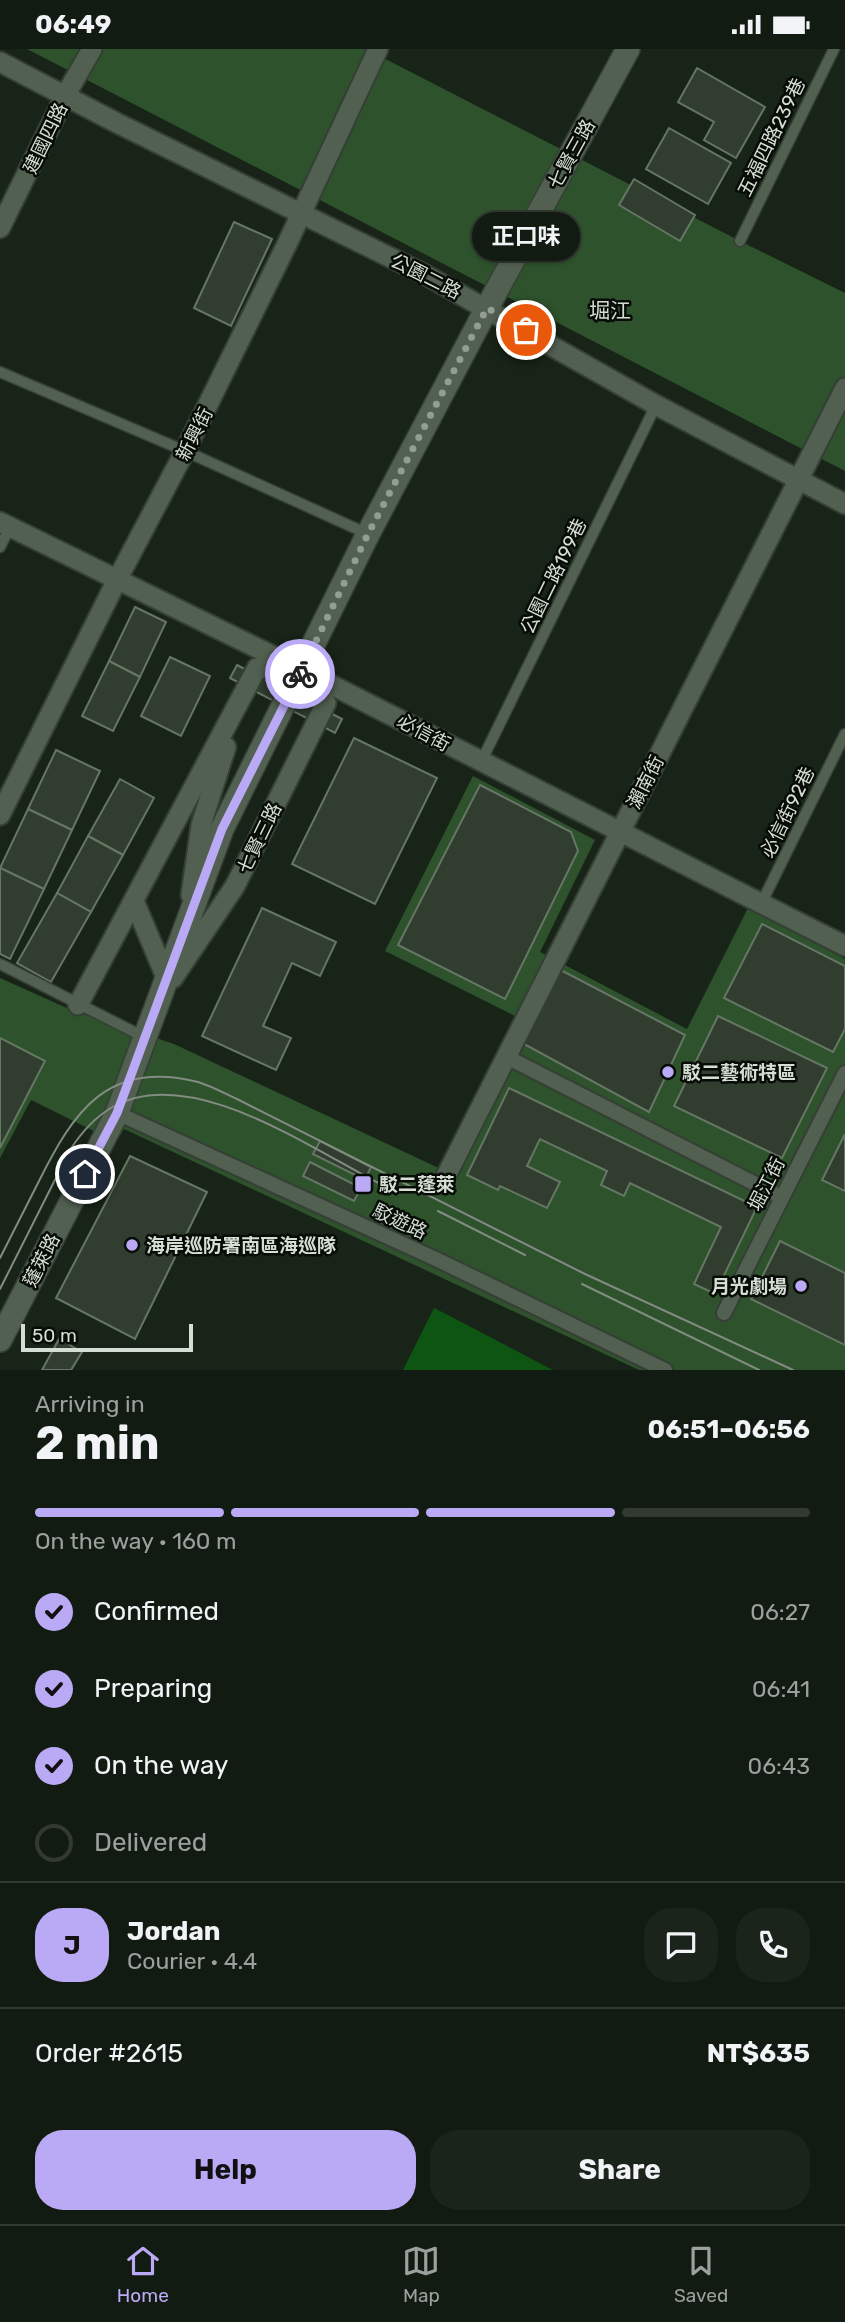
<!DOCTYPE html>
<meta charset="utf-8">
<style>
body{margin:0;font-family:Rubik,"Noto Sans TC",sans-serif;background:#1b241a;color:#f1f3f6;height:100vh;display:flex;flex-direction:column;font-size:26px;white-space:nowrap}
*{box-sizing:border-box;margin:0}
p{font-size:23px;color:#9ca19f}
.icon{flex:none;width:38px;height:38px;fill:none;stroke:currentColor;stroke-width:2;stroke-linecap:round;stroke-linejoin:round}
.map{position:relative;height:1321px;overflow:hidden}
.side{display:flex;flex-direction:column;background:#121b11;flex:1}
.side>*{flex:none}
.scale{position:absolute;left:21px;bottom:18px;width:172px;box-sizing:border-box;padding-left:7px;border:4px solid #d5ded5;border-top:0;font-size:19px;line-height:24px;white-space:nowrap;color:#d5ded5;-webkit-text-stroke:5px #070c06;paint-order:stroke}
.pin{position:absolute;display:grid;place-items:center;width:60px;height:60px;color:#fff;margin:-30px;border:4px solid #fff;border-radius:50%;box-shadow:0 2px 7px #0007}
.courier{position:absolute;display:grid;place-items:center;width:70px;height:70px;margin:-35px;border:5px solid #baaaf6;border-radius:50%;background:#fff;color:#222;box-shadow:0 2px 9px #0007}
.bubble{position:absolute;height:49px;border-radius:24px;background:#121b11;box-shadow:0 2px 5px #0004,0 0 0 2px #313931;font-size:23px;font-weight:700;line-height:49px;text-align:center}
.overview em{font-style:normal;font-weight:700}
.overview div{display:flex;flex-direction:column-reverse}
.overview{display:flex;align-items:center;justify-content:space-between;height:119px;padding:0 35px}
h1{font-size:46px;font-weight:700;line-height:52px}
.bar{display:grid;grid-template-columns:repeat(4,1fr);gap:10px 7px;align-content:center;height:84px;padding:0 35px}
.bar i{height:9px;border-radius:5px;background:#313931}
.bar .current{background:#baaaf6}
.bar p{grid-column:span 4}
.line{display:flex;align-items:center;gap:18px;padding:0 35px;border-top:2px solid #313931}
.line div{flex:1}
.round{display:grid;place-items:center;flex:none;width:74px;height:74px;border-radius:28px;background:#1b241a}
ol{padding:0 35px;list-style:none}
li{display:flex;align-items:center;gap:21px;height:77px}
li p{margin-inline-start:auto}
li .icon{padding:7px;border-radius:50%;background:#baaaf6;color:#111;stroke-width:4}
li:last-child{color:#9ca19f}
li i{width:38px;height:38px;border:4px solid #313931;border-radius:50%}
.button{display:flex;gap:14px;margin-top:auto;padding:14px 35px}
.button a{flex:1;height:80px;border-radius:28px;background:#baaaf6;color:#111;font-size:28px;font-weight:700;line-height:80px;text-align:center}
.button a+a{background:#1b241a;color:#f1f3f6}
.status{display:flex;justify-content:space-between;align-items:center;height:49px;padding:0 35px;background:#121b11;direction:ltr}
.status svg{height:19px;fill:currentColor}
.dock{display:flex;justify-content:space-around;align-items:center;height:98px;border-top:2px solid #313931;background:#121b11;font-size:19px;color:#9ca19f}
.dock a{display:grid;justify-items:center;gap:4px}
.dock .current{color:#baaaf6}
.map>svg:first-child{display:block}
.green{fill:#2d522c}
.water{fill:#0e5412}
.building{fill:#303d2f;stroke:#667665;stroke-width:2}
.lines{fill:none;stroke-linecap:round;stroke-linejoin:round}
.service-casing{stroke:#353f35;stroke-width:13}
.pedestrian-casing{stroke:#353f35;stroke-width:18}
.minor-casing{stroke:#353f35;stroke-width:23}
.tertiary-casing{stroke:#353f35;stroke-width:26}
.service{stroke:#526051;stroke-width:10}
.pedestrian{stroke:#526051;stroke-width:14}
.minor{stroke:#526051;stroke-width:19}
.tertiary{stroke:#526051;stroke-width:23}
.tram{stroke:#828c81;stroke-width:2}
.done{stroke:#939d92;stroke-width:7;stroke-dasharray:0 12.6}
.route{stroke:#baaaf6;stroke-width:9}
.poi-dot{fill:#baaaf6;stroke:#070c06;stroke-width:2.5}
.labels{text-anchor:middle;stroke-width:5;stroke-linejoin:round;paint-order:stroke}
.street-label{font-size:19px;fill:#d5ded5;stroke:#070c06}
.poi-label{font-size:19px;font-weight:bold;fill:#d5ded5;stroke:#070c06;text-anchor:start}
.neighbourhood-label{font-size:21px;fill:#d5ded5;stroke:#070c06}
</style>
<div class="status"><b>06:49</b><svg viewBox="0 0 49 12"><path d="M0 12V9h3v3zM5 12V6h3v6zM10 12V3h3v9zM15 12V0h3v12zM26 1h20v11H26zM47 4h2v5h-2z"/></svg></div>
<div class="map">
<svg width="845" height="1321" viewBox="0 0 845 1321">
<rect width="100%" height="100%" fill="#182417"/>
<g class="green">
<polygon points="27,0 366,0 740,192 845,244 845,422"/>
<polygon points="473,727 595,791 540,903 687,980 748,859 845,910 845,1321 639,1321 124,1080 116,1093 31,1051 0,1109 0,929 69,960 174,995 443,1121 517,968 385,902"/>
</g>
<polygon class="water" points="434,1259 446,1265 553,1321 403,1321"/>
<g class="building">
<polygon points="697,19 765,58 736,109 704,91 714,73 678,53"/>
<polygon points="669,79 731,114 708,155 646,120"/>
<polygon points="634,130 695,166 680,192 619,156"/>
<polygon points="234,173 272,190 231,277 194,259"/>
<polygon points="135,558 166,573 140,628 109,612"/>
<polygon points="170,608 210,627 181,687 141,667"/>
<polygon points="109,612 140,628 113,682 82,667"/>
<polygon points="237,616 342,670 335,684 230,629"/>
<polygon points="354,689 437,729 375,855 292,815"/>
<polygon points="56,701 100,722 72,781 28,760"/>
<polygon points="120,730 154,749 123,806 88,787"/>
<polygon points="480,736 571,783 578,802 505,950 398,896"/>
<polygon points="28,760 72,781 44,840 0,819"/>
<polygon points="88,787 123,806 91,863 57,844"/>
<polygon points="0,819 44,840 10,910 0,905"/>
<polygon points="57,844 91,863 51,933 17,914"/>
<polygon points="262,859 336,893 320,927 292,914 263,977 291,989 276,1021 202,987"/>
<polygon points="762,875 845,917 845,980 833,1003 724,949"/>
<polygon points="553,917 685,986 649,1063 524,995 519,984"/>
<polygon points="718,967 827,1019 782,1109 674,1057"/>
<polygon points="0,989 45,1012 0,1099"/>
<polygon points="509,1039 757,1158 715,1245 694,1235 721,1178 630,1134 624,1147 601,1136 607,1122 540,1090 527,1117 560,1133 547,1159 500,1137 498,1141 467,1126"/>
<polygon points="845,1085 845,1142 822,1131"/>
<polygon points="320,1092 371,1118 365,1131 313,1105"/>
<polygon points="130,1107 207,1143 135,1290 56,1249"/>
<polygon points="310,1113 361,1139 354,1152 303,1127"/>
<polygon points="780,1192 845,1224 845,1296 751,1250"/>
<polygon points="59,1290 82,1303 71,1321 42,1321"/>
</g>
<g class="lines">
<g class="service-casing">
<g id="service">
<polyline points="740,192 834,0"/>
<polyline points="0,323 185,402 368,485"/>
<polyline points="0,498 10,478"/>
<polyline points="481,713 656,356"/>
<polyline points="761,855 845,685"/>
<polyline points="0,915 144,988"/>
</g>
</g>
<g class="pedestrian-casing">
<g id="pedestrian">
<polyline points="505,1007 781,1148"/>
<polyline points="117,1064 438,1211 665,1321"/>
<polyline points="724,1264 845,1024"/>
</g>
</g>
<g class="minor-casing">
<g id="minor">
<polyline points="0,13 117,74 424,225 656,356 845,455"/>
<polyline points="0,179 65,47 92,0"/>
<polyline points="0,473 302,621 845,897"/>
<polyline points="0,766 117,531 185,402 287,195 378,0"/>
<polyline points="191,846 201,776 226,698"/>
<polyline points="134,852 166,928"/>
<polyline points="173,929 235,837 326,654 305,625"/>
<polyline points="78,956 257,619 294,621"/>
<polyline points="446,1127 845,339"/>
</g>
</g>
<g class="tertiary-casing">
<polyline id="tertiary" points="0,1291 117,1064 222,780 368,485 487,259 628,0"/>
</g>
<use href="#service" class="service"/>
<use href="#pedestrian" class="pedestrian"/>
<use href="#minor" class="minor"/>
<use href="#tertiary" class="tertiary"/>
<g class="tram">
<polyline points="438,1162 525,1206"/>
<path d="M0 1209C13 1183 26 1158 39 1132 74 1062 108 1010 198 1033 211 1037 224 1044 237 1050L585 1225 793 1321"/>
<polyline points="582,1235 759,1321"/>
<path d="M0 1240 70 1101C81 1084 94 1069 111 1059 191 1011 318 1105 390 1140"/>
</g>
</g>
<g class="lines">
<polyline class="done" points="300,625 368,485 487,259 526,281"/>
<polyline class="route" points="85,1125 117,1064 222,780 300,625"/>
</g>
<g class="poi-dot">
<circle cx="668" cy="1023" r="7"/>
<rect x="354" y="1126" width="18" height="18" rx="3.5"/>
<circle cx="132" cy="1196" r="7"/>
<circle cx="801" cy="1237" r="7"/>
</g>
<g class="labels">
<g class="street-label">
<text transform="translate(771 88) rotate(-64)" y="7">五福四路239巷</text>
<text transform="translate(45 89) rotate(-64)" y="7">建國四路</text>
<text transform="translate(571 105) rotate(-61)" y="7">七賢三路</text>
<text transform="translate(426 227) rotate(27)" y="7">公園二路</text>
<text transform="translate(194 385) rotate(-63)" y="7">新興街</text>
<text transform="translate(553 527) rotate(-64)" y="7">公園二路199巷</text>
<text transform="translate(424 683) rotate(28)" y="7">必信街</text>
<text transform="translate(645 733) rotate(-63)" y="7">瀨南街</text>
<text transform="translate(787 763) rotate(-64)" y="7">必信街92巷</text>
<text transform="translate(259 789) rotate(-64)" y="7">七賢三路</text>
<text transform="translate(766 1135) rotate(-63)" y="7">堀江街</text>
<text transform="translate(400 1172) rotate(25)" y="7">駁遊路</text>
<text transform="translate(41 1211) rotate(-63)" y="7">蓬萊路</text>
</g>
<g class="poi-label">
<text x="682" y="1030">駁二藝術特區</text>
<text x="379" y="1142">駁二蓬萊</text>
<text x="146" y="1203">海岸巡防署南區海巡隊</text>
<text x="787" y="1244" text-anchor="end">月光劇場</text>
</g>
<g class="neighbourhood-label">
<text x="610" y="269">堀江</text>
</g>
</g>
</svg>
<div class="scale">50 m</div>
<div class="pin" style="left:526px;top:281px;background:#ea580c"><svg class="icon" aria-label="bag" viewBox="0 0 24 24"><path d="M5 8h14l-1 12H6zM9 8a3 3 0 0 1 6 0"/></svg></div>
<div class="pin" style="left:85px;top:1125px;background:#1f2937"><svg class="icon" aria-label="home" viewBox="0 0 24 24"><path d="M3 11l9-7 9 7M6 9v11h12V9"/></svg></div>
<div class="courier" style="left:300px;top:625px"><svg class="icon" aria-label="bike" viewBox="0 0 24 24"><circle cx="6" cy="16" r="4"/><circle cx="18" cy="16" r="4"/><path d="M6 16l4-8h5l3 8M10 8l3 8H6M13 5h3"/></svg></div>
<div class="bubble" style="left:472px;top:163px;width:108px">正口味</div>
</div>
<section class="side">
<div class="overview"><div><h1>2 min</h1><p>Arriving in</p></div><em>06:51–06:56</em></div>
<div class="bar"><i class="current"></i><i class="current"></i><i class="current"></i><i></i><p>On the way · 160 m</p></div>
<ol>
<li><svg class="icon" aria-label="check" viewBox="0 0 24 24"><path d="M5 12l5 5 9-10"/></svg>Confirmed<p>06:27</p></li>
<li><svg class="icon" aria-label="check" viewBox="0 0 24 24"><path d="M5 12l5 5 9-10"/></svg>Preparing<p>06:41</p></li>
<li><svg class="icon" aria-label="check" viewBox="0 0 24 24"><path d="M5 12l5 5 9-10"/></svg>On the way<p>06:43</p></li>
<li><i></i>Delivered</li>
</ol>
<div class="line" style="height:126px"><b class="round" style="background:#baaaf6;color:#111">J</b><div><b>Jordan</b><p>Courier · 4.4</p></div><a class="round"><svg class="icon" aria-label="chat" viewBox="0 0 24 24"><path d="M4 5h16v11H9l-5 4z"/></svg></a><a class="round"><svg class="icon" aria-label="phone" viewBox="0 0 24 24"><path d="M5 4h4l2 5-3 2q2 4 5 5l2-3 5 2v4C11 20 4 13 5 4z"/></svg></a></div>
<div class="line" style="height:91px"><div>Order #2615</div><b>NT$635</b></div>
<div class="button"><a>Help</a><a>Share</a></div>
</section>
<nav class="dock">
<a class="current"><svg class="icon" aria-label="home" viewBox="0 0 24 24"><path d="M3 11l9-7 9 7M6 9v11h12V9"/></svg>Home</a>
<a><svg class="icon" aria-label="map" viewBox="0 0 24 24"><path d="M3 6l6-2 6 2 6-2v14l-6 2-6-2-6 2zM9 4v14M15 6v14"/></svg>Map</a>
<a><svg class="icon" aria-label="saved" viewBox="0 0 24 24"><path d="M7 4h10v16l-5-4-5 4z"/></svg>Saved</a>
</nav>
